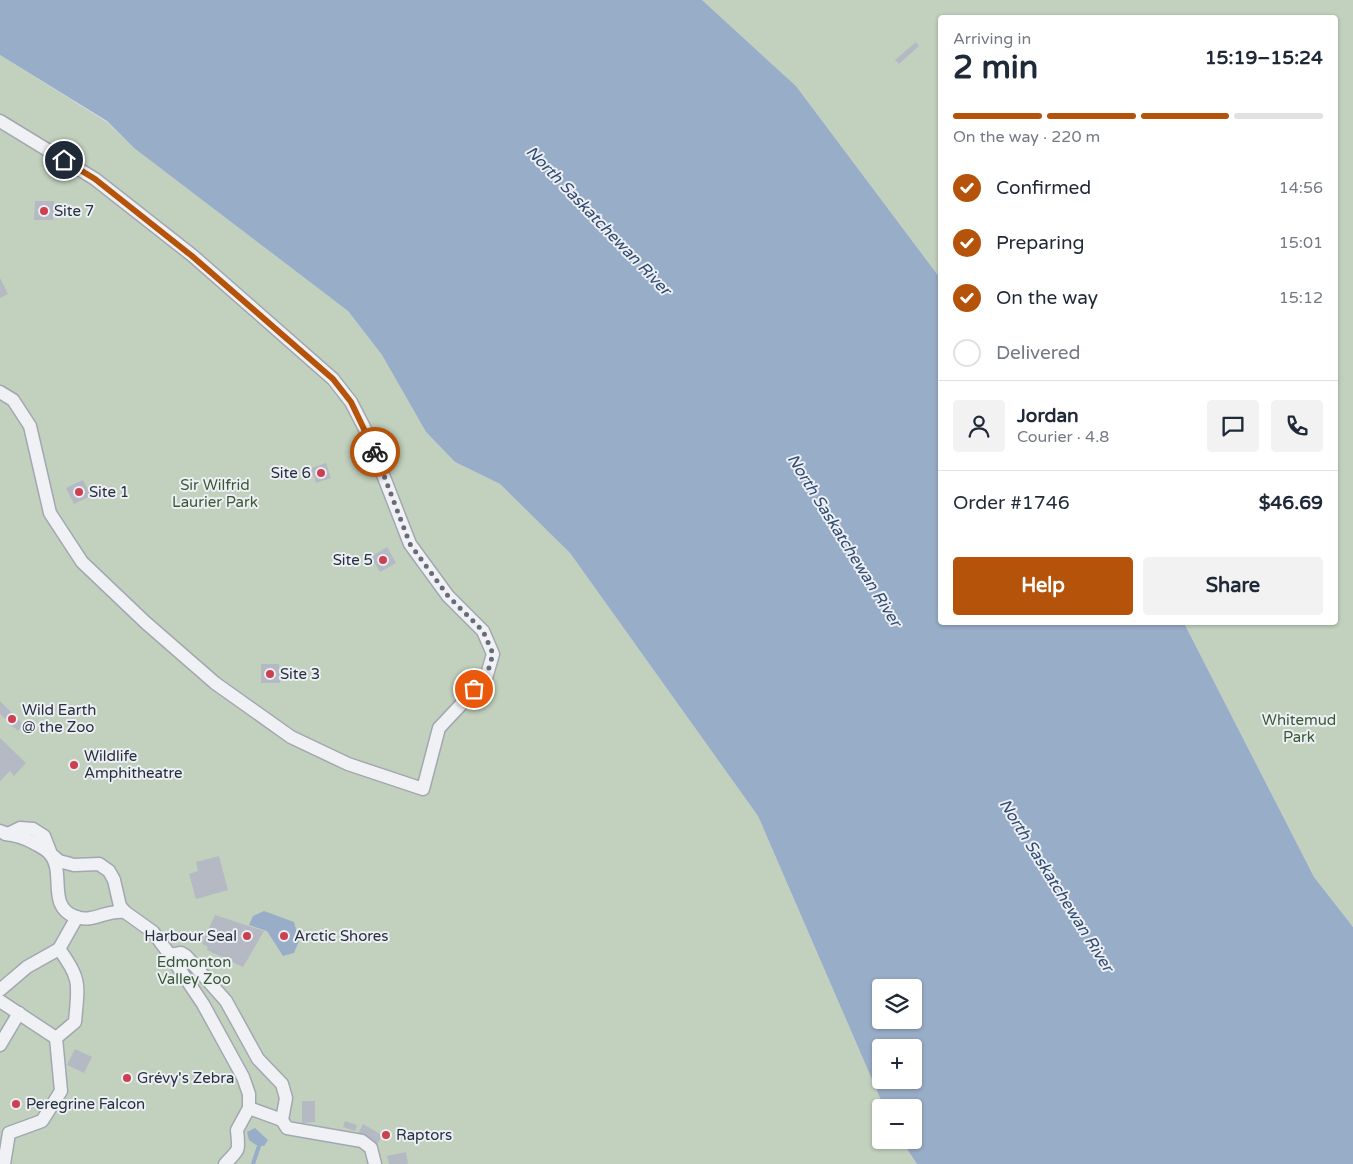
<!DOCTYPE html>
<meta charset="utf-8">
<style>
body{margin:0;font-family:"Varela Round",sans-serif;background:#f2f2f3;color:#1f2937;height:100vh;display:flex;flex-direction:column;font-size:19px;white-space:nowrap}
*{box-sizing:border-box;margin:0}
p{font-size:16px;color:#747a83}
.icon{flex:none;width:28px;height:28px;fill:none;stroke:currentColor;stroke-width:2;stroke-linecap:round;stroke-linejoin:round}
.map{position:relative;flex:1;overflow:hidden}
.panel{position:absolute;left:938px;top:15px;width:400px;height:610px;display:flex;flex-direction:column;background:#fff;border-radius:5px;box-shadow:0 1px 4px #0004}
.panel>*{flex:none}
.fabs{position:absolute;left:872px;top:979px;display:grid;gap:10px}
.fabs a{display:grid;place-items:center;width:50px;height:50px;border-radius:5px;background:#fff;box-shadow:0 1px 4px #0004;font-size:25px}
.pin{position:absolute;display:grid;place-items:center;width:42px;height:42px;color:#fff;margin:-21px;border:2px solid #fff;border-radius:50%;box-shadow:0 1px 5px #0007}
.courier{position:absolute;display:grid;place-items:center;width:50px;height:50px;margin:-25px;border:4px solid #b45309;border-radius:50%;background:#fff;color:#222;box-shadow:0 1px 6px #0007}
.head em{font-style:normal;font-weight:700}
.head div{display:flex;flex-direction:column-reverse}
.head{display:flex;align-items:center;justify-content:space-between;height:85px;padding:0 15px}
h1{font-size:32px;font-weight:700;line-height:38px}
.bar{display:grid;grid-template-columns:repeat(4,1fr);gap:8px 5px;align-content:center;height:60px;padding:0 15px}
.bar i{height:6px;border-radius:4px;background:#e0e1e3}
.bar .active{background:#b45309}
.bar p{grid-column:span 4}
.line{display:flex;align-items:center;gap:12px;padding:0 15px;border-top:1px solid #e0e1e3}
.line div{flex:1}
.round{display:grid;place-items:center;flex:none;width:52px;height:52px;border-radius:5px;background:#f2f2f3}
ol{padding:0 15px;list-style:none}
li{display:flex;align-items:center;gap:15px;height:55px}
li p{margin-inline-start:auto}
li .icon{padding:5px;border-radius:50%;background:#b45309;color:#fff;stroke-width:4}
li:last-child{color:#747a83}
li i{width:28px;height:28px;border:2px solid #e0e1e3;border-radius:50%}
.primary-button{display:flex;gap:10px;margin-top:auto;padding:10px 15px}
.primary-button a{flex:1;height:58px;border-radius:5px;background:#b45309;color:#fff;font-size:20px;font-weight:700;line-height:58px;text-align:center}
.primary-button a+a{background:#f2f2f3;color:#1f2937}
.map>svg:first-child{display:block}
.green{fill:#c2d1be}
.water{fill:#98adc7;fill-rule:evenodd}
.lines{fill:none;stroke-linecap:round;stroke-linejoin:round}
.stream{stroke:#98adc7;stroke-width:4}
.building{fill:#b4b9c3}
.street-casing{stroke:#a3a7b1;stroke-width:15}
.street{stroke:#eff1f5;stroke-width:12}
.done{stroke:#676c78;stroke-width:5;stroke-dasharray:0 9}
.route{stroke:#b45309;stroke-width:6}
.poi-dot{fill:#cc4150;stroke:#eceff4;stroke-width:2}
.labels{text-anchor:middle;stroke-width:4;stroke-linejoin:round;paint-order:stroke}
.poi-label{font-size:15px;fill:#272e3d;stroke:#eceff4;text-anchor:start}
.park-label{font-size:15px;fill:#395934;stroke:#eceff4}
.water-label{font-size:16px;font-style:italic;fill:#314b70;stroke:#eceff4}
</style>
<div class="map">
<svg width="1353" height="1164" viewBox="0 0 1353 1164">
<rect width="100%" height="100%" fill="#dde0e7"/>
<g class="green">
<polygon points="702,0 1353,0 1353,927 1314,877 1184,623 1335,622 1335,18 940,18 940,278 796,86"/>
<polygon points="0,55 107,122 134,148 348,311 382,355 426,432 455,462 500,484 570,553 758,816 884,1107 881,1108 881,1140 901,1140 917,1164 0,1164"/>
</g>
<g class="water">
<path d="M0 0H702L796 86 940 278V622L1184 623 1314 877 1353 927V1164H917L901 1140H914V1108L884 1107 758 816 570 553 500 484 455 462 426 432 382 355 348 311 134 148 107 121 0 55ZM881 988H914V1020H881ZM881 1048H914V1080H881Z"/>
<polygon points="264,911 294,922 299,941 294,953 283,956 267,931 249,925 253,916"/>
<polygon points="255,1128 268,1140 264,1146 256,1145 249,1140 247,1132"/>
</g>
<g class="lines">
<polyline class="stream" points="253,1164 259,1146"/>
</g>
<g class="building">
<polygon points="916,42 919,46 899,64 895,60"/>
<polygon points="35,201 54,201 53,220 34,220"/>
<polygon points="0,278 8,294 0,298"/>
<polygon points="326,463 331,478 316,483 311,468"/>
<polygon points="83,480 91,496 74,504 66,488"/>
<polygon points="387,547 396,563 380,572 371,557"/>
<polygon points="261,664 279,664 280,683 261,683"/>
<polygon points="0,701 23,724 18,731 0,714"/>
<polygon points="0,738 26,763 14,776 10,771 0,781"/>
<polygon points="219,856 228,890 196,899 189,874 198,871 196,862"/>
<polygon points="215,915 264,931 243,967 207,950 208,947 202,944"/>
<polygon points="75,1049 92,1057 84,1073 67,1065"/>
<polygon points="302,1101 315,1101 315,1122 302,1123"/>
<polygon points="345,1121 357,1125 355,1131 343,1127"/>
<polygon points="363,1124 382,1135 377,1145 358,1134"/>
<polygon points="406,1152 408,1164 389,1164 387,1156"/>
</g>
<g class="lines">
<g class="street-casing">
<g id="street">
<polyline points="0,121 95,179 193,256 333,379 351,402 366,431 410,544 448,596 483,631 493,654 486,678 439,728 423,789 348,764 291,737 215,683 145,622 82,562 50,513 30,426 13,400 0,392"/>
<path d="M0 831 8 834 20 828 33 829 44 836 51 854 59 861 74 865 99 864 109 871 114 880 120 906 125 912 153 932 170 955 203 1004 243 1077 249 1094V1108L237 1130C239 1152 240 1148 225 1164"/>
<path d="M5 834C15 835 25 838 34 843 39 846 46 849 50 854 66 872 46 907 76 917 94 923 107 909 125 912"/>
<polyline points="170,955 181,953 186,956 226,1001 258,1059 282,1084 286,1098 282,1120 287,1128 362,1141 371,1148 375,1164"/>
<polyline points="0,990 27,967 59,949"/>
<polyline points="0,1001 56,1038"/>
<polyline points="0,1045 19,1013"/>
<polyline points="249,1108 282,1120"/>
<path d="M4 1164 9 1133 42 1121 61 1091 56 1038 75 1022C78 985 82 980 59 949L77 917"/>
</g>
</g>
<use href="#street" class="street"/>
</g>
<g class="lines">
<polyline class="done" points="375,452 410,544 448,596 483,631 493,654 486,678 474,689"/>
<polyline class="route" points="64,160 95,179 192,256 333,379 351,402 375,452"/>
</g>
<g class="poi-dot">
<circle cx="44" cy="211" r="5"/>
<circle cx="321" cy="473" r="5"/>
<circle cx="79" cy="492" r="5"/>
<circle cx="383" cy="560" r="5"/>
<circle cx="270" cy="674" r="5"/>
<circle cx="12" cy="719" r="5"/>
<circle cx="74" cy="765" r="5"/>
<circle cx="247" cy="936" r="5"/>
<circle cx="284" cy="936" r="5"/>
<circle cx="127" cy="1078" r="5"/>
<circle cx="16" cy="1104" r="5"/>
<circle cx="386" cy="1135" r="5"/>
</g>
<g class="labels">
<g class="poi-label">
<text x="54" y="216">Site 7</text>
<text x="311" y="478" text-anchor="end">Site 6</text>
<text x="89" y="497">Site 1</text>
<text x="373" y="565" text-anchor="end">Site 5</text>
<text x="280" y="679">Site 3</text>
<text x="22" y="715">Wild Earth<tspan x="22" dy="17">@ the Zoo</tspan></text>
<text x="84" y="761">Wildlife<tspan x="84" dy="17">Amphitheatre</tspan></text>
<text x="237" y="941" text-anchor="end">Harbour Seal</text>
<text x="294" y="941">Arctic Shores</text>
<text x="137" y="1083">Grévy's Zebra</text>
<text x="26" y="1109">Peregrine Falcon</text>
<text x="396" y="1140">Raptors</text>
</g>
<g class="park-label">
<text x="215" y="490">Sir Wilfrid<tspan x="215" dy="17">Laurier Park</tspan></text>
<text x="1299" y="725">Whitemud<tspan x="1299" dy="17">Park</tspan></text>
<text x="194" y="967">Edmonton<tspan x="194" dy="17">Valley Zoo</tspan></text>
</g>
<g class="water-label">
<text transform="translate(599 220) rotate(46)" y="6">North Saskatchewan River</text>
<text transform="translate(845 540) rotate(58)" y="6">North Saskatchewan River</text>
<text transform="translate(1057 885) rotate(58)" y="6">North Saskatchewan River</text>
</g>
</g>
</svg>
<div class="fabs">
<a><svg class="icon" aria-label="layers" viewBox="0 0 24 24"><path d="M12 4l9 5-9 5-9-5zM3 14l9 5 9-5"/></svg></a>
<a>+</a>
<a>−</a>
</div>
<div class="pin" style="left:474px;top:689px;background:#ea580c"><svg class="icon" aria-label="bag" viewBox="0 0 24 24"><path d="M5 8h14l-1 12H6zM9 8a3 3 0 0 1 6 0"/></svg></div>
<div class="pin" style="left:64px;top:160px;background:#1f2937"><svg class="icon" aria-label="home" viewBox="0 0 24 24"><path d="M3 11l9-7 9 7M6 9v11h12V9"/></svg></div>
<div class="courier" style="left:375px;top:452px"><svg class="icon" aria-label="bike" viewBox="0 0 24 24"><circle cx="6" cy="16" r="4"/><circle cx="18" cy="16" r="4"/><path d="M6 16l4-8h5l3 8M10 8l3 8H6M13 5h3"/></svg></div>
<section class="panel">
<div class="head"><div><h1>2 min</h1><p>Arriving in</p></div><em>15:19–15:24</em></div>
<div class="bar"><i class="active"></i><i class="active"></i><i class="active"></i><i></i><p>On the way · 220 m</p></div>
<ol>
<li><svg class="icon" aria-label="check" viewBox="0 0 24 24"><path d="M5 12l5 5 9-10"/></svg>Confirmed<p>14:56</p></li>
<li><svg class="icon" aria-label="check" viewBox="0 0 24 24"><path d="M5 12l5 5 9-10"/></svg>Preparing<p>15:01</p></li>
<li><svg class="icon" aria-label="check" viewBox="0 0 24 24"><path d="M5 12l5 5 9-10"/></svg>On the way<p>15:12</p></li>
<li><i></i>Delivered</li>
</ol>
<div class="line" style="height:90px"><a class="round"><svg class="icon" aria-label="person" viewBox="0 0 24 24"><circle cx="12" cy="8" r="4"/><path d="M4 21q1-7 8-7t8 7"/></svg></a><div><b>Jordan</b><p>Courier · 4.8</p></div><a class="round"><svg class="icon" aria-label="chat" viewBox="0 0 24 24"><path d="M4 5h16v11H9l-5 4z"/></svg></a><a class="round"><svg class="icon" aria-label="phone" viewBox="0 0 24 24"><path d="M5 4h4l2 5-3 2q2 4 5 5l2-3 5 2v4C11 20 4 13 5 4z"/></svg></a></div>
<div class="line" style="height:65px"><div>Order #1746</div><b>$46.69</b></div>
<div class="primary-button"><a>Help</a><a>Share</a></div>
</section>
</div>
